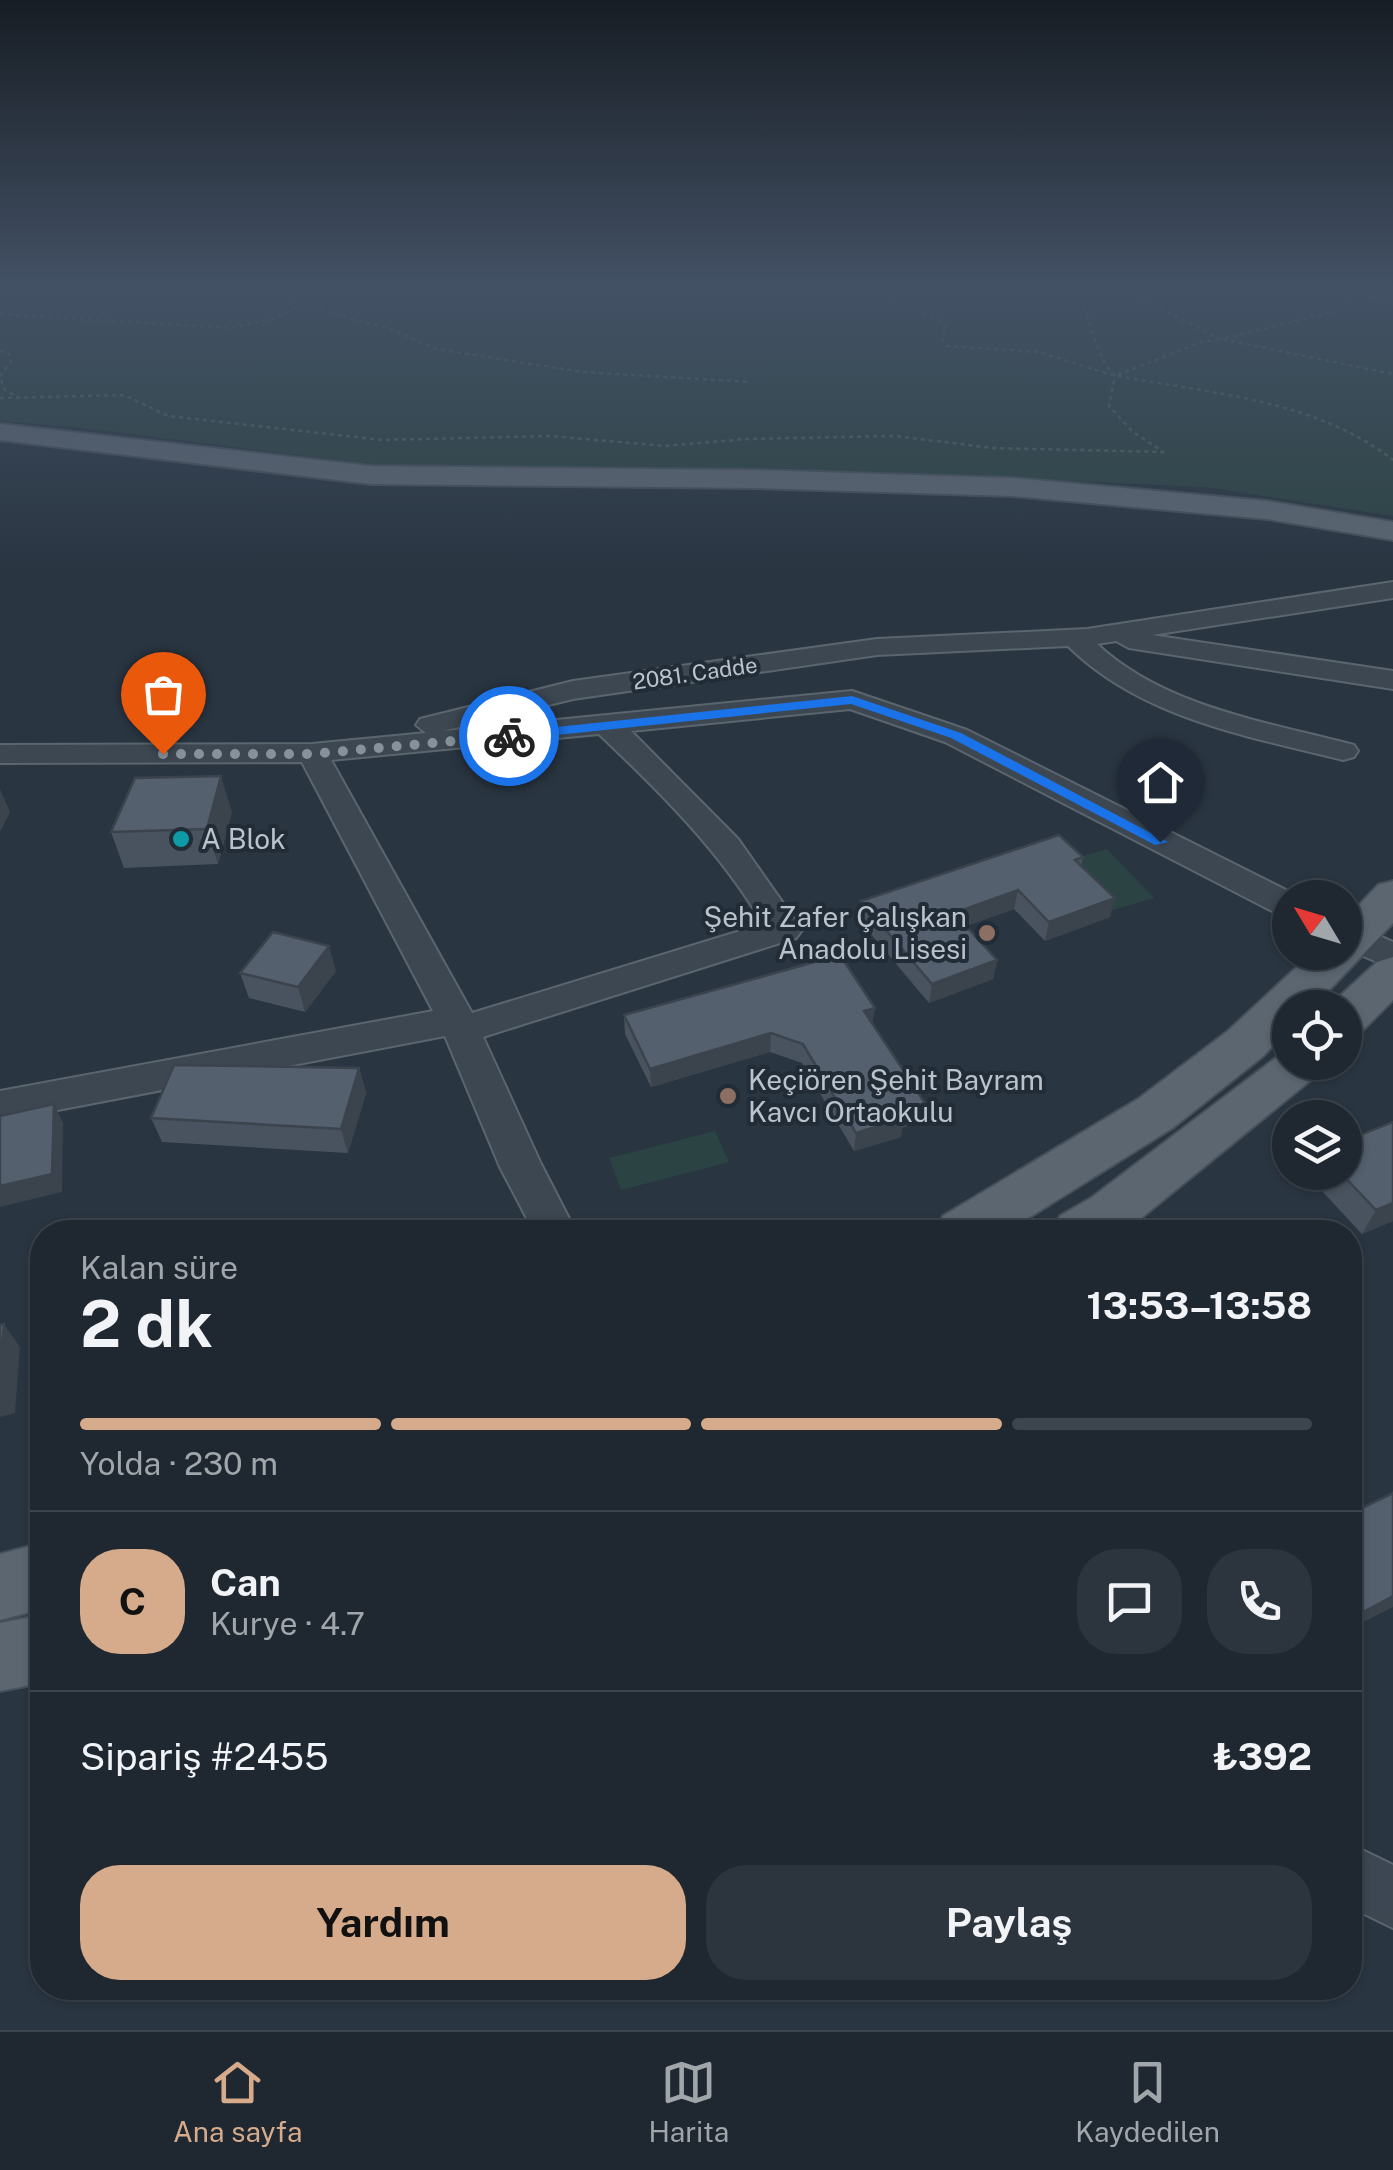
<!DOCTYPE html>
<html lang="tr">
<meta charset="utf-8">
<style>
body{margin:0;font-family:"Public Sans",sans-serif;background:#2c343d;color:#f1f3f6;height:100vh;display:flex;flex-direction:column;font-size:38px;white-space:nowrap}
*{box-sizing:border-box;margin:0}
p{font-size:32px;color:#a1a6ab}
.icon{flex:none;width:55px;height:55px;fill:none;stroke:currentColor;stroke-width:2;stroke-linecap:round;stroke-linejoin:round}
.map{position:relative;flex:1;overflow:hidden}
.drawer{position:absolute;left:30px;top:1220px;width:1332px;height:780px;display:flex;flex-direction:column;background:#1f2831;border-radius:40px;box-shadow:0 2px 8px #0004,0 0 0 2px #3c444d}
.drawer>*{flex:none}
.needle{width:65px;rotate:308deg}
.controls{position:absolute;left:1272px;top:880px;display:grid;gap:20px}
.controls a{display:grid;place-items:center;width:90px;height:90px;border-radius:50%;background:#1f2831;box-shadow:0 2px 8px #0004,0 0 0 2px #3c444d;font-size:50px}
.pin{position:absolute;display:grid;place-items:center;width:85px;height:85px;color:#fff;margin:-102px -42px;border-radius:50% 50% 50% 0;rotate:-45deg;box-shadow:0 0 10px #0007}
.pin .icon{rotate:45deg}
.courier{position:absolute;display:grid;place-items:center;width:100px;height:100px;margin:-50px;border:8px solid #1a73e8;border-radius:50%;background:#fff;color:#222;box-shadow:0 2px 12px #0007}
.summary em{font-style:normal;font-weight:700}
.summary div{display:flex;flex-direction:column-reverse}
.summary{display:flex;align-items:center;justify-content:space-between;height:170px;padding:0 50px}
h1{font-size:65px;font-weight:700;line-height:75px}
.bar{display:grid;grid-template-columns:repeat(4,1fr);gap:15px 10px;align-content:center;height:120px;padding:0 50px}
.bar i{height:12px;border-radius:8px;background:#3c444d}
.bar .on{background:#d6ab8b}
.bar p{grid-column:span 4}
.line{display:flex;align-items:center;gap:25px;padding:0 50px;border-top:2px solid #3c444d}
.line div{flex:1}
.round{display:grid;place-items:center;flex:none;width:105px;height:105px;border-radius:40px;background:#2c343d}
.cta{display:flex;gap:20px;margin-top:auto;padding:20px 50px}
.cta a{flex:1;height:115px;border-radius:40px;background:#d6ab8b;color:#111;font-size:40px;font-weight:700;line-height:115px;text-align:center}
.cta a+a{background:#2c343d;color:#f1f3f6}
.tabs{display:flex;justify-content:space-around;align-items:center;height:140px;border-top:2px solid #3c444d;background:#1f2831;font-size:28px;color:#a1a6ab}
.tabs a{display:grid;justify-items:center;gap:5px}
.tabs .on{color:#d6ab8b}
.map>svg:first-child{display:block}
.green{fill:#2c4343}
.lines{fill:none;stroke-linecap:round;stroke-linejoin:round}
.minor-casing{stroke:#5b656e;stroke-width:4}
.major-casing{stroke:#46505a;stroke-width:4}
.path{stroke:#4b6061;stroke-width:2.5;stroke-dasharray:4 4;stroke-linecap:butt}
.minor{fill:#3d4751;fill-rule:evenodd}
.major{fill:#5b6671;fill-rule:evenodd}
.wall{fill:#48535f}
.shaded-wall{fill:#3b434d}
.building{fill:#54606e;stroke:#3b434d;stroke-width:2.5}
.route{fill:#1a73e8}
.done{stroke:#87919b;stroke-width:10;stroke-dasharray:0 18}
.culture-dot{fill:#0f9aa8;stroke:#212c36;stroke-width:4}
.education-dot{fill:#8d6e63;stroke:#212c36;stroke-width:4}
.labels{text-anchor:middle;stroke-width:8;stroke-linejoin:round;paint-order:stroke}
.far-street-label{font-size:22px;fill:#bac2cb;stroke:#212c36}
.poi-label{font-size:28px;fill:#bac2cb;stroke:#212c36;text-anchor:start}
</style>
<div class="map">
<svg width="1393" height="2030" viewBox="0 0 1393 2030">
<rect width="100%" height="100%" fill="#293541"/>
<g class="green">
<polygon points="0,288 1353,288 1393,303 1393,516 1205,487 904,474 392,467 84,428 0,421"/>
<polygon points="1107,849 1154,898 1113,910 1068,861"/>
<polygon points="715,1131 729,1162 621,1190 609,1158"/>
</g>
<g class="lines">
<g class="minor-casing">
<g id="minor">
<polygon points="1360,288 1393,291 1393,303 1362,292"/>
<path d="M1393 582V598L1152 635 1393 671V689L1129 648 1116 641 1097 644C1164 707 1267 722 1354 745L1358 751 1354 757 1343 760C1247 736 1141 718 1068 646L877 655 573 699 443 731 852 691 967 730 1302 898H1290V918L1278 914 945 742 850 709 631 731 738 839 802 930 796 938 483 1037 541 1164 576 1232H534L500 1167 445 1036 0 1121V1091L433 1011 302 762 0 763V745L312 744 426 733 416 725 420 719 573 681 877 639 1087 629ZM599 734C660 792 720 851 763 924L472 1013 331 760Z"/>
<polygon points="1345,921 1393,942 1393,969 1345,948"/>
<polygon points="1350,1844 1393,1865 1393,1928 1350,1907"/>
</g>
</g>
<g class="major-casing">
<g id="major">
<polygon points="0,424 371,466 756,470 1012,478 1267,501 1393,522 1393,540 1267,519 1012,496 756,488 371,484 0,440"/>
<polygon points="1393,881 1393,923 1312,1008 1290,1008 1290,1029 1262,1057 1174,1127 1006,1232 935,1232 943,1216 1138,1099 1228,1031 1313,952 1345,952 1345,920 1378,885"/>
<polygon points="1393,957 1393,1000 1362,1031 1345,1036 1345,1008 1328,1007 1377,962"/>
<polygon points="1290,1047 1290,1062 1324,1062 1317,1075 1124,1232 1052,1232 1060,1216 1091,1198"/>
<polygon points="42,1543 42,1609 0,1620 0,1554"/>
<polygon points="42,1615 42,1683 0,1691 0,1623"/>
</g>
</g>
<g class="path">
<polyline points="281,288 283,296 299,305 388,328 436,349 583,372 750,382"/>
<polyline points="864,288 941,321 946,326 942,340 947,346 1039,352 1115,376 1201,342 1221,339 1393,374"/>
<path d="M1070 288C1095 314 1090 350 1115 376L1109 406 1133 432 1162 451"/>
<polyline points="1117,288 1221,339 1346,309 1352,302 1334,288"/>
<polyline points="0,314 231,328 277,318 299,305"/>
<polyline points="0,350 9,354 11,361 0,376 4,389 19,398"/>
<path d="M1118 376C1213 394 1314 399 1393 460"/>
<polyline points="0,398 124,395 168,416 382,440 550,436 665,446 745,439 895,436 993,448 1165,452"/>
</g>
<use href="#minor" class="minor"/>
<use href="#major" class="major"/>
</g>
<g class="wall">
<polygon points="232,812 218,864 124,868 111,832"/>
<polygon points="1083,857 1081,866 1110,917 1045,941 1014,909 966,926 997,960 993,979 929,1003 859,920 861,901"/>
<polygon points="336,971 305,1012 249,998 240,973"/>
<polygon points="875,1008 872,1024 925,1103 921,1122 902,1128 901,1137 854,1151 802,1063 770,1052 651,1087 625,1034 624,1015"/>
<polygon points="359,1068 366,1093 348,1153 162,1142 151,1118"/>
<polygon points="1309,1172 1345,1172 1393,1221 1362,1234 1308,1176"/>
</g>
<g class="shaded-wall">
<polygon points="221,776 232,812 218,864 207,829"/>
<polygon points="0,789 10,812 0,832"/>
<polygon points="1018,890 1014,909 950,932 954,913"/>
<polygon points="1115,898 1110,917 1045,941 1049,922"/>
<polygon points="329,946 336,971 305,1012 298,987"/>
<polygon points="997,960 993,979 929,1003 932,984"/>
<polygon points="875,1008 872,1026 864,1011"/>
<polygon points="771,1033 770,1052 651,1087 650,1069"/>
<polygon points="359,1068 366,1093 348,1153 341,1129"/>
<polygon points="925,1103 921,1122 902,1128 901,1137 854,1151 856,1133 899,1111"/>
<polygon points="54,1104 63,1123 62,1192 0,1207 0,1186"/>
<polygon points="1393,1203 1393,1221 1362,1234 1376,1210"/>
<polygon points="4,1324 20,1347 15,1413 0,1417 0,1372"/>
<polygon points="1393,1596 1393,1607 1350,1629 1350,1619"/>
</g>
<g class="building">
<polygon points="221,776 207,829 111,832 135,778"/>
<polygon points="1059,835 1083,857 1075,860 1115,898 1049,922 1018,890 954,913 997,960 932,984 861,901"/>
<polygon points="273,932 329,946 298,987 240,973"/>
<polygon points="840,955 875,1008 864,1011 925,1103 899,1111 904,1118 856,1133 803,1044 771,1033 650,1069 624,1015"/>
<polygon points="174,1065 359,1068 341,1129 151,1118"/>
<polygon points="54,1104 52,1174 0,1186 0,1116"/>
<polygon points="1393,1122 1393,1203 1376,1210 1340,1172 1345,1172 1345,1141"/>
<polygon points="4,1324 0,1372 0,1325"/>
<polygon points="1393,1493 1393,1596 1350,1619 1350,1514"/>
</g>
<linearGradient id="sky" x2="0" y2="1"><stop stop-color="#171d24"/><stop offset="0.5" stop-color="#435165"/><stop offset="1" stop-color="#435165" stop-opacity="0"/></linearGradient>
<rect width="1393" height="572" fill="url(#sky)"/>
<polygon class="route" points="852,696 961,733 1168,842 1155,845 951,738 851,704 509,740 503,736 509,732"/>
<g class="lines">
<polyline class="done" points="163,754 312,754 509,736"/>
</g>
<circle class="culture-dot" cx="181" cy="839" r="10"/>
<g class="education-dot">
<circle cx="987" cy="933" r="10"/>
<circle cx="728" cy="1096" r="10"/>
</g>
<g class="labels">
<g class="far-street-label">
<text transform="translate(695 673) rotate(-8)" y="8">2081. Cadde</text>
</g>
<g class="poi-label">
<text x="201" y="849">A Blok</text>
<text x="967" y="927" text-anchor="end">Şehit Zafer Çalışkan<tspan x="967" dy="32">Anadolu Lisesi</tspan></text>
<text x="748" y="1090">Keçiören Şehit Bayram<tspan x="748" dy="32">Kavcı Ortaokulu</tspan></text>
</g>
</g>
</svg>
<div class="controls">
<a><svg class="needle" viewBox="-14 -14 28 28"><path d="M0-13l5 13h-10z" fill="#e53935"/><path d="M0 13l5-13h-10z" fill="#a1a6ab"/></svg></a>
<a><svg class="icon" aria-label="locate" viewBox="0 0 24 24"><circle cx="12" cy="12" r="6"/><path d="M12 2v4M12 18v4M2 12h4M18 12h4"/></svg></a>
<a><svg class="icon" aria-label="layers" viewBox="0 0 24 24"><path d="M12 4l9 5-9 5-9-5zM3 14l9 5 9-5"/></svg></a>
</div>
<div class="pin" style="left:163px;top:754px;background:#ea580c"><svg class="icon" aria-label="bag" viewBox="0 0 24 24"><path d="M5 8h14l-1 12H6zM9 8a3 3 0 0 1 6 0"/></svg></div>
<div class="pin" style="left:1160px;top:842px;background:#1f2937"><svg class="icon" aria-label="home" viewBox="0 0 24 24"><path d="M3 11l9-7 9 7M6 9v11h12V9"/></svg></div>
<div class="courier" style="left:509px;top:736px"><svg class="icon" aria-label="bike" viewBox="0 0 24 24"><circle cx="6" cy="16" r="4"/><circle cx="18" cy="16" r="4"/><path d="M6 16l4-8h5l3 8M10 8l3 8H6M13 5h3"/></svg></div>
<section class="drawer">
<div class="summary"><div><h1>2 dk</h1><p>Kalan süre</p></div><em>13:53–13:58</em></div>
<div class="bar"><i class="on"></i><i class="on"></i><i class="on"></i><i></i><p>Yolda · 230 m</p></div>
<div class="line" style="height:180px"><b class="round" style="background:#d6ab8b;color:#111">C</b><div><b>Can</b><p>Kurye · 4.7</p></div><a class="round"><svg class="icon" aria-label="chat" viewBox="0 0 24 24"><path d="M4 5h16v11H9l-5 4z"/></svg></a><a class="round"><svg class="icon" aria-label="phone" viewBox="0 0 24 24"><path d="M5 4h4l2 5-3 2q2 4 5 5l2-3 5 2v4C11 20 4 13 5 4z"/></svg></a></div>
<div class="line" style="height:130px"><div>Sipariş #2455</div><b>₺392</b></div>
<div class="cta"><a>Yardım</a><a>Paylaş</a></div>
</section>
</div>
<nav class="tabs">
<a class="on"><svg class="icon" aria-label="home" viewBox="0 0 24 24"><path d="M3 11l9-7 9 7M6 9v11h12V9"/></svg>Ana sayfa</a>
<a><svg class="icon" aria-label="map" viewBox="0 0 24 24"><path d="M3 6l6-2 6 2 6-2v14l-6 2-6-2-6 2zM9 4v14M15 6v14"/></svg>Harita</a>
<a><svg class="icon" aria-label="saved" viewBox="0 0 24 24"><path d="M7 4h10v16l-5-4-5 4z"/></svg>Kaydedilen</a>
</nav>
